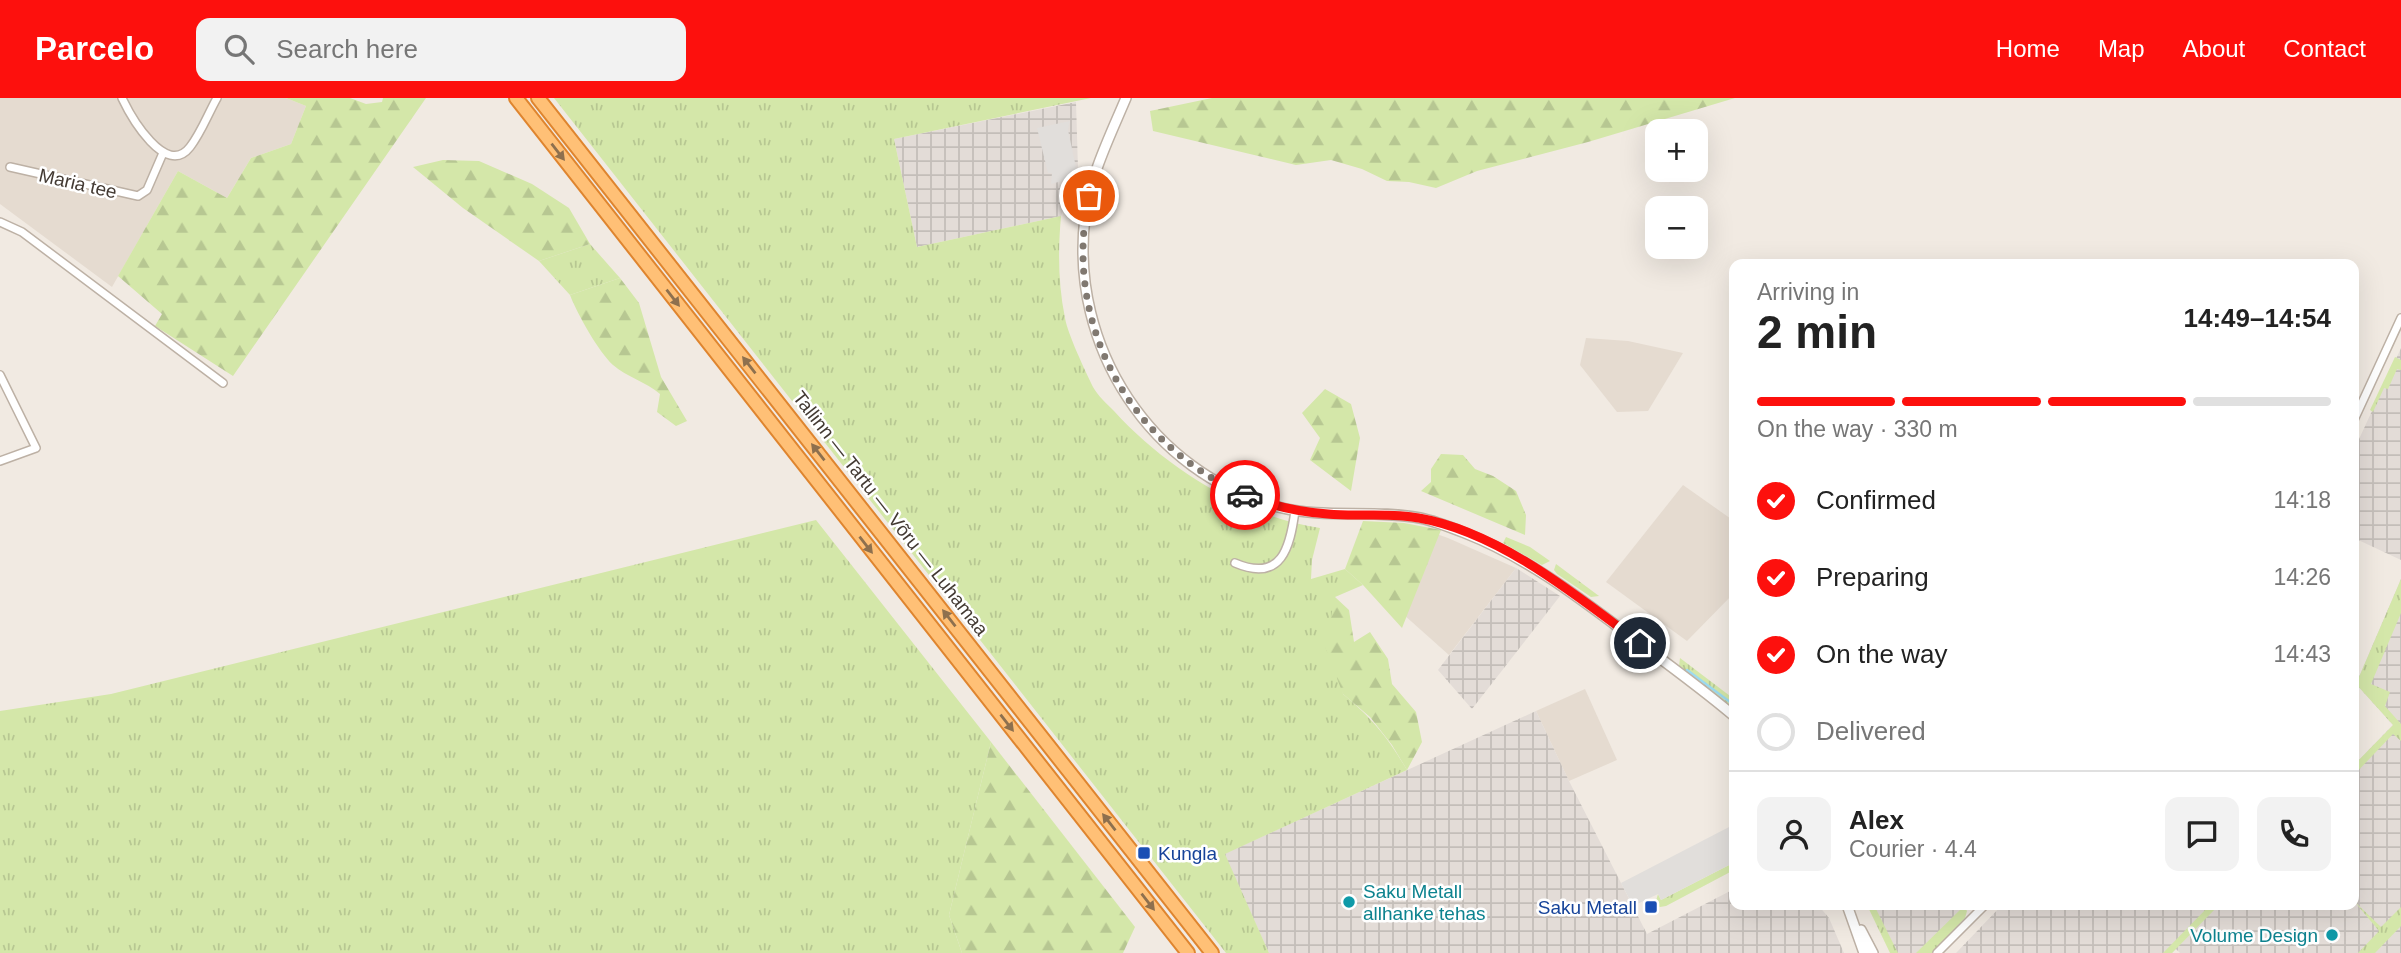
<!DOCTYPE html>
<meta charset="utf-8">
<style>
body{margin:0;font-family:Arial,sans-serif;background:#f2f2f2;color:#222;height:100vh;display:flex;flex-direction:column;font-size:26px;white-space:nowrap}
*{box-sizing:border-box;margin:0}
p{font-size:23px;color:#767676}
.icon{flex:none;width:38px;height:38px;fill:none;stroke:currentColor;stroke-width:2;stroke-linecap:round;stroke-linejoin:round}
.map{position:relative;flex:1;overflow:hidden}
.drawer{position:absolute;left:1729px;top:161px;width:630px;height:651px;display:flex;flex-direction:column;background:#fff;border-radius:14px;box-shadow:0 7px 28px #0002}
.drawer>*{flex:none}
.buttons{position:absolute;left:1645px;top:21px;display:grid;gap:14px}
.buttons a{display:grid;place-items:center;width:63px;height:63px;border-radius:14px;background:#fff;box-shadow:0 7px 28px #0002;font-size:35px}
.pin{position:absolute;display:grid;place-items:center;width:60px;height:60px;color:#fff;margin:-30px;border:4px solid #fff;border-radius:50%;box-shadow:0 2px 7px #0007}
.courier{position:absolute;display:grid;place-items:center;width:70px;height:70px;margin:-35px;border:5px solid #fd100d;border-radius:50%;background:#fff;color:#222;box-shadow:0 2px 9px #0007}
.overview em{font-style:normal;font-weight:800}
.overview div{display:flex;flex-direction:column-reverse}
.overview{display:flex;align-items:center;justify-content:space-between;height:119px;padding:0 28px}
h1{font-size:46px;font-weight:800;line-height:52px}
.bar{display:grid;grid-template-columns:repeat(4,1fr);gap:10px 7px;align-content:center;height:84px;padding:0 28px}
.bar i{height:9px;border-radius:5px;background:#e0e0e0}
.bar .selected{background:#fd100d}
.bar p{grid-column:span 4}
.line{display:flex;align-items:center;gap:18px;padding:0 28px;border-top:2px solid #e0e0e0}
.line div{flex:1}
.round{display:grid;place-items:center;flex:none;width:74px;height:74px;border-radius:14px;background:#f2f2f2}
ol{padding:0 28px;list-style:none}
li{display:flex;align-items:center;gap:21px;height:77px}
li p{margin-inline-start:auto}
li .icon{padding:7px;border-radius:50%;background:#fd100d;color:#fff;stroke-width:4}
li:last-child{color:#767676}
li i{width:38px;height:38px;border:4px solid #e0e0e0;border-radius:50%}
header{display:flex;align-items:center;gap:42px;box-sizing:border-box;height:98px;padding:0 35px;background:#fd100d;color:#fff}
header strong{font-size:33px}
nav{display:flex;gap:38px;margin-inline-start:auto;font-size:24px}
.search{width:490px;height:63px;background:#f2f2f2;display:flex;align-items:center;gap:18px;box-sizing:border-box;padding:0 24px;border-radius:14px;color:#767676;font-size:26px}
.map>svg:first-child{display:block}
.residential{fill:#e5dbd0}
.industrial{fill:url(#industrial-grid)}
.grass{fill:url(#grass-tufts)}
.forest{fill:url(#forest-firs)}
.parking{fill:#e1dedb}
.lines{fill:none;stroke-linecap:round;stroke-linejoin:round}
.stream{stroke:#9cdaf0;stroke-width:2.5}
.minor-casing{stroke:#bdb1a5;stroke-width:10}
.tertiary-casing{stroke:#bdb1a5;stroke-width:12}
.trunk-casing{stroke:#df852f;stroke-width:16}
.minor{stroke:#fff;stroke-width:7}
.tertiary{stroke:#fff;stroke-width:9}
.trunk{stroke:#ffc076;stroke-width:12}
.oneway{fill:#8e704e}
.done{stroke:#807870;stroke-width:7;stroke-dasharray:0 12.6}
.route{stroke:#fd100d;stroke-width:9}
.transit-dot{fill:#1a4fb4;stroke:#fff;stroke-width:2.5}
.culture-dot{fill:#0f9aa8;stroke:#fff;stroke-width:2.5}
.labels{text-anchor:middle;stroke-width:5;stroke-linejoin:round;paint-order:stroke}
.street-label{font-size:19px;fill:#433a33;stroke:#fff}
.transit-label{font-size:19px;fill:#164399;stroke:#fff;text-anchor:start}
.culture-label{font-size:19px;fill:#0d838f;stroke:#fff;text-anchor:start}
</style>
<header>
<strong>Parcelo</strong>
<div class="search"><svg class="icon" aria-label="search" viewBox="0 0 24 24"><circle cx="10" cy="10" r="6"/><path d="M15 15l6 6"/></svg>Search here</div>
<nav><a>Home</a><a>Map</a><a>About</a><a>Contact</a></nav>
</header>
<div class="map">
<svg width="2401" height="855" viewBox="0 0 2401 855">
<defs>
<pattern id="industrial-grid" width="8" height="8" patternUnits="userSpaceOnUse" patternTransform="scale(1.75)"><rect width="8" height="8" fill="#e3dcd7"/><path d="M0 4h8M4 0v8" fill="none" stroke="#c4beb9"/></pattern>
<pattern id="grass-tufts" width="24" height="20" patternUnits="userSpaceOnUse" patternTransform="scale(1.75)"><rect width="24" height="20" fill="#d4e7a9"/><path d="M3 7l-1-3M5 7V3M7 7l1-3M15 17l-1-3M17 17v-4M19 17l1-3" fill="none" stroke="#b7c792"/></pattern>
<pattern id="forest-firs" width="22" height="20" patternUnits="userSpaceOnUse" patternTransform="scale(1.75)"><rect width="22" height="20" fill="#d4e7a9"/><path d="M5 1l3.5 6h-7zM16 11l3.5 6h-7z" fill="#b7c792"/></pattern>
</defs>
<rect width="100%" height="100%" fill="#f1eae2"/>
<g class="residential">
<polygon points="0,0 286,0 306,8 291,46 251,60 227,100 178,73 112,189 0,106"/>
<polygon points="1586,240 1628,243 1683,255 1648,313 1617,314 1580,267"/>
<polygon points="1683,387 1734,423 1734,495 1687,543 1606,484"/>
<polygon points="1431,434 1448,440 1516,470 1449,557 1403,516"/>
<polygon points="1585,591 1617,662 1569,683 1536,613"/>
</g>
<g class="industrial">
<polygon points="1076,4 1078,71 1061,118 917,149 894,41"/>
<polygon points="2401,250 2401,462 2354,440 2354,352"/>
<polygon points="1516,470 1560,498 1472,611 1438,572"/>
<polygon points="2401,481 2401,855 2180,855 2176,851 2172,855 1956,855 2002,807 2354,807 2354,667 2393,627 2356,586"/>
<polygon points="1536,613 1569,683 1647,836 1734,791 1734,807 1818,807 1829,820 1844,855 1269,855 1224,756"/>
<polygon points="1869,807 1969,807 1923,855 1894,855"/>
</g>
<g class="grass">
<path d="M554 0H1091L894 41 917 149 1061 118C1058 152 1058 186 1065 220 1068 237 1085 272 1093 289 1098 298 1107 306 1114 313 1166 370 1242 418 1320 430L1312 462 1311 481 1345 471 1363 487 1335 499 1343 596C1372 620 1389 641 1407 672L1225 756 1269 855H1226Z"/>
<polygon points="590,146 620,180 570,197 539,163"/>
<polygon points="2395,259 2401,262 2401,272 2397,271 2388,291 2384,290 2373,314 2370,312"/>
<polygon points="816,422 991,644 949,817 962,855 0,855 0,613 111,596"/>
<polygon points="1506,439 1530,449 1550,463 1542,467 1503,445"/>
<polygon points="1556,466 1599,498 1591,499 1557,476 1554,472"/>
<polygon points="2401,481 2401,515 2371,586 2390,594 2385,608 2401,626 2401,643 2393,636 2354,677 2354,667 2393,627 2356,586"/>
<polygon points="1680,560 1734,601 1734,611 1679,568"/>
<polygon points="1730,758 1734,758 1734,772 1666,808 1660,809 1655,806 1658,796 1661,802 1733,765"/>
<polygon points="2354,803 2381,829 2401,809 2401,828 2375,855 2358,855 2379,833"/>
<polygon points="1867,807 1874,807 1898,855 1890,855"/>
<polygon points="2210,807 2219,807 2172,855 2163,855"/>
<polygon points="1964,808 1967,813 1965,820 1932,855 1916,855"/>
</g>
<g class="forest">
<polygon points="286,0 350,0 366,6 382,4 383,0 426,0 233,278 155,228 162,216 118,178 178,73 227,100 251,60 291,46 306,8"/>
<polygon points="1212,0 1735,0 1588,44 1477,73 1436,90 1409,84 1387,83 1362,71 1331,62 1296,67 1153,33 1150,13"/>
<polygon points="443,62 479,63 532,86 569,110 590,146 539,163 463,110 413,69"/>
<path d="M620 180 639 205 661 279 687 323 676 328 657 314 660 296C646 284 627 279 613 267 598 253 578 217 570 197Z"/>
<polygon points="1325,291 1351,306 1360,340 1351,393 1310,362 1320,340 1302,315"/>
<polygon points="1441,356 1463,357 1475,371 1493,378 1516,393 1526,417 1525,437 1421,393 1431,384 1431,371"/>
<polygon points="1363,423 1404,425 1441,432 1402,530 1363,487 1345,471"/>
<polygon points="1335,499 1349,512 1354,544 1370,534 1388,561 1392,586 1416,614 1422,644 1407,672 1392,647 1370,619 1343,596 1325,549"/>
<polygon points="991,644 1135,829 1123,855 962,855 949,817"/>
</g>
<g class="parking">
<polygon points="1070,23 1068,32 1077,74 1069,96 1066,82 1051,86 1052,75 1048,75 1037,30"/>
<polygon points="1731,728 1734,733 1734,757 1730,759 1733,765 1661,802 1658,796 1633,808 1621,785"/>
</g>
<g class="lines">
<polyline class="stream" points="1687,572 1734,607"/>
<g class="minor-casing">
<g id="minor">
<path d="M122 0C131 19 166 80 190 49 201 35 208 16 217 0"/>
<polyline points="10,69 138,98 147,92 163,55"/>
<polyline points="0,124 22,134 223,285"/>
<polyline points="0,277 36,350 0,363"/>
<polyline points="2354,322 2401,220"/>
<path d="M1235 465C1282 485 1290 449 1295 413"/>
<polyline points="1937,855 1985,807"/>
</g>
</g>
<g class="tertiary-casing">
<g id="tertiary">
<path d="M1126 0C1110 38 1090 78 1085 119 1069 249 1151 375 1278 409 1325 421 1373 411 1420 420 1435 423 1450 429 1465 435 1526 459 1577 498 1630 538 1665 564 1701 590 1734 618"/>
<polyline points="1847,807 1864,855"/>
<polyline points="1861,832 1873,855"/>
</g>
</g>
<g class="trunk-casing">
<g id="trunk">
<polyline points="516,0 1188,855"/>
<polyline points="538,0 1212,855"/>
</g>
</g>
<use href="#minor" class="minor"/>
<use href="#tertiary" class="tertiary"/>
<use href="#trunk" class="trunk"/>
</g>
<defs><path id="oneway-solid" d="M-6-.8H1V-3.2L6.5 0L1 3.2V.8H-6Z" transform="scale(1.75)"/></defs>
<g class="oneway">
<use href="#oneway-solid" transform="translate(558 54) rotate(52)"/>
<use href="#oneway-solid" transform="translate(673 200) rotate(52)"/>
<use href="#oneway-solid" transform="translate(749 267) rotate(-128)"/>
<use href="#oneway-solid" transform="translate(818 354) rotate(-128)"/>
<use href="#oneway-solid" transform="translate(866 447) rotate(52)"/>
<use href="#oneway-solid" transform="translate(949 520) rotate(-128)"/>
<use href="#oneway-solid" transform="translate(1007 625) rotate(52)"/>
<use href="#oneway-solid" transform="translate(1109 724) rotate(-128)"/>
<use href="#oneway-solid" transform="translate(1148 804) rotate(52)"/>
</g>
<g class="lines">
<path class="done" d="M1089 98C1062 224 1128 346 1245 397"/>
<path class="route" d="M1245 397C1272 408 1299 414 1328 416 1358 419 1389 414 1419 420 1499 434 1576 497 1640 545"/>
</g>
<g class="transit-dot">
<rect x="1137" y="748" width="14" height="14" rx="3.5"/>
<rect x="1644" y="802" width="14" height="14" rx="3.5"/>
</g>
<g class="culture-dot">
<circle cx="1349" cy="804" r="7"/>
<circle cx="2332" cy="837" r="7"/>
</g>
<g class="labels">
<g class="street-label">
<text transform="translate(78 85) rotate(13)" y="7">Maria tee</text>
<text transform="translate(891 415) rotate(52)" y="7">Tallinn — Tartu — Võru — Luhamaa</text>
</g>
<g class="transit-label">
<text x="1158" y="762">Kungla</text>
<text x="1637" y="816" text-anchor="end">Saku Metall</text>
</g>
<g class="culture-label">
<text x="1363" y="800">Saku Metall<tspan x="1363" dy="22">allhanke tehas</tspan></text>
<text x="2318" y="844" text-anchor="end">Volume Design</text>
</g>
</g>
</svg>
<div class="buttons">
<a>+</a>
<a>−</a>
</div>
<div class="pin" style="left:1089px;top:98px;background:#ea580c"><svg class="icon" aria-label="bag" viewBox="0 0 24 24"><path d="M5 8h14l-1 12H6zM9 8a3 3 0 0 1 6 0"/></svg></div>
<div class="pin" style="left:1640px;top:545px;background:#1f2937"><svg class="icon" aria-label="home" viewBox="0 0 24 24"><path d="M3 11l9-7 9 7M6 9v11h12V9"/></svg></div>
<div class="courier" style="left:1245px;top:397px"><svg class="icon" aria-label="car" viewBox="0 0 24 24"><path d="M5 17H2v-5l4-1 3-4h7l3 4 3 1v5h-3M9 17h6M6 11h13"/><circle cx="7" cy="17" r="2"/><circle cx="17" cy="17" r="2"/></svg></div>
<section class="drawer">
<div class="overview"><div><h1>2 min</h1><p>Arriving in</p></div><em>14:49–14:54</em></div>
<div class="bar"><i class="selected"></i><i class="selected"></i><i class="selected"></i><i></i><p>On the way · 330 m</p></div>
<ol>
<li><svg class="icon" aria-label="check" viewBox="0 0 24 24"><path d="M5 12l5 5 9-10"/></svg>Confirmed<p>14:18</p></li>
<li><svg class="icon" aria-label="check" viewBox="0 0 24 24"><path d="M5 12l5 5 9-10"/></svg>Preparing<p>14:26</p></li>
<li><svg class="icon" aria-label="check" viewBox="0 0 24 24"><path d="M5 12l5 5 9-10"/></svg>On the way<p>14:43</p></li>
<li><i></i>Delivered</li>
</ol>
<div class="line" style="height:126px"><a class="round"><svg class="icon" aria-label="person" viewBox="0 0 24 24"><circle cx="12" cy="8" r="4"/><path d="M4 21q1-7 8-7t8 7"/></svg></a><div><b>Alex</b><p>Courier · 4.4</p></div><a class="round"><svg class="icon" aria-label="chat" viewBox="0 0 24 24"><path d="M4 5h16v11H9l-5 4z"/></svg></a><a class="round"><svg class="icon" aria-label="phone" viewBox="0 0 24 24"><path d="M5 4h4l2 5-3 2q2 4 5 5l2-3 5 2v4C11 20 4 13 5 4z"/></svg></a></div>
</section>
</div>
